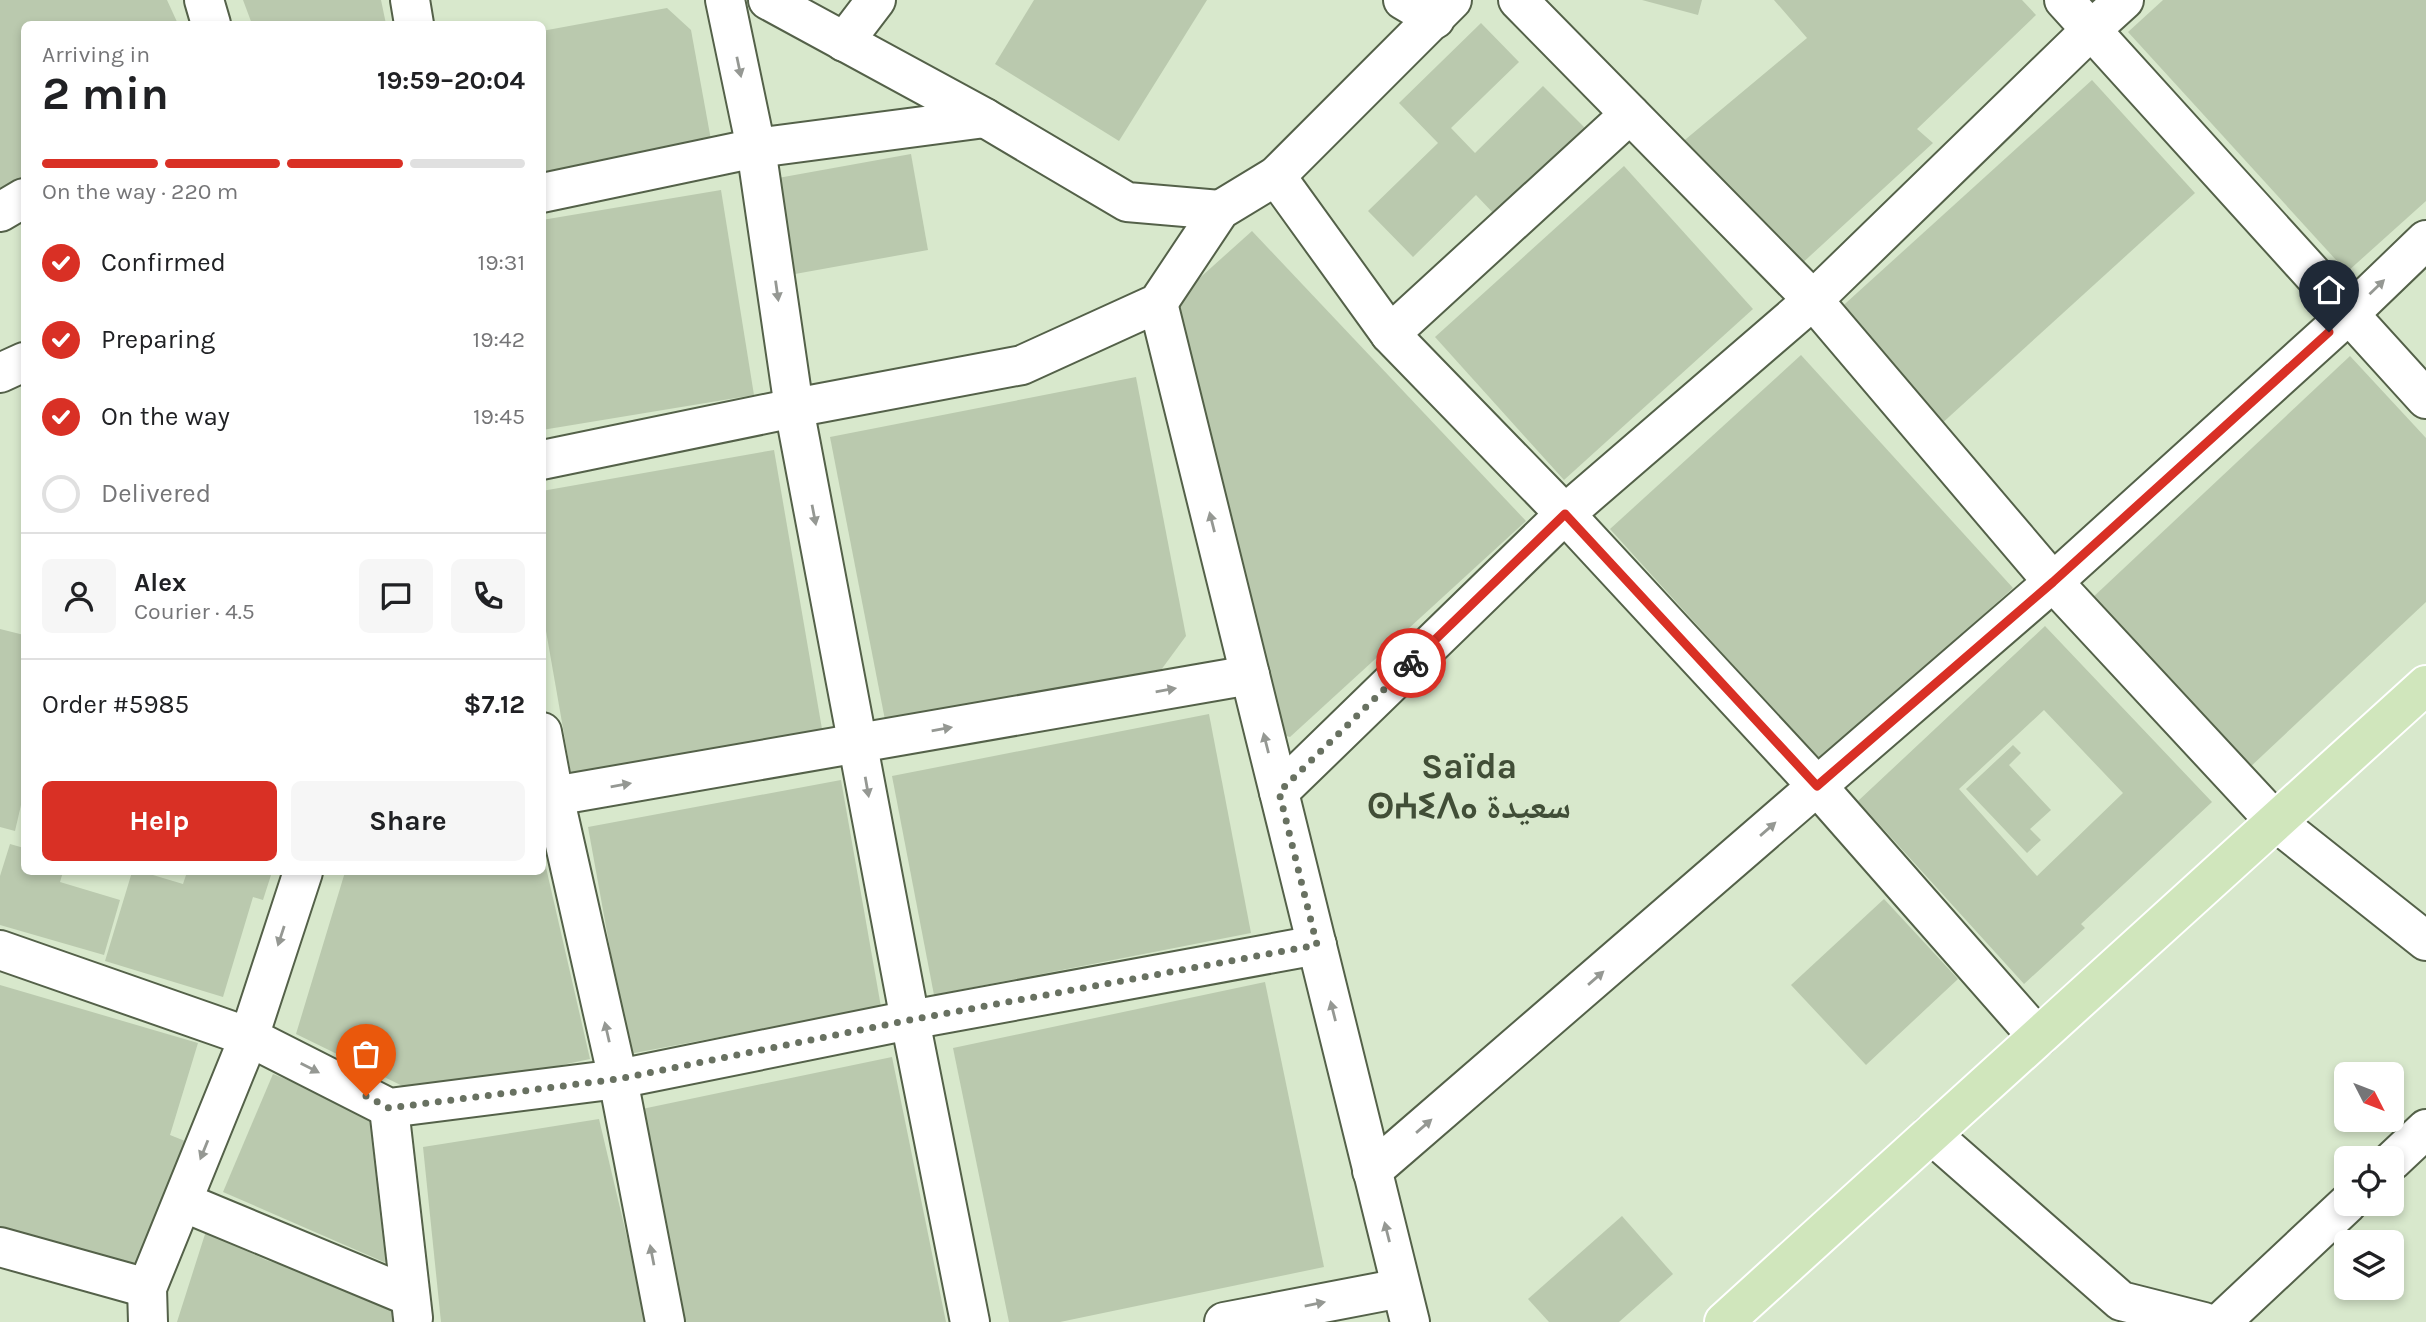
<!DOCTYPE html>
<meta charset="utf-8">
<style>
body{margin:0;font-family:Karla,"Noto Naskh Arabic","Noto Sans Tifinagh",sans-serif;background:#f6f6f6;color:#202124;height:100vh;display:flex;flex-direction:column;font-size:26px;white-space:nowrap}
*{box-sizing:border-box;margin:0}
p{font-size:23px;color:#757577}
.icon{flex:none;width:38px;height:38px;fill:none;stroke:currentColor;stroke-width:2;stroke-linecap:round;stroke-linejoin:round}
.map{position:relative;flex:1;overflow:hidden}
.details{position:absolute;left:21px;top:21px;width:525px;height:854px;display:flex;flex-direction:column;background:#fff;border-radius:10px;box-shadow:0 4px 10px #0003}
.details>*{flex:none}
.needle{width:46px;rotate:132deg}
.buttons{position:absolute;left:2334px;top:1062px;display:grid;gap:14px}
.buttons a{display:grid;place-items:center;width:70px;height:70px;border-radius:10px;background:#fff;box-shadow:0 4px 10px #0003;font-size:35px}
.pin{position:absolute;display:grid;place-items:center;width:60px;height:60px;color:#fff;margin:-72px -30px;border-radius:50% 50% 50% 0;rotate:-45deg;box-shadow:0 0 7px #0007}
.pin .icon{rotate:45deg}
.courier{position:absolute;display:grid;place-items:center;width:70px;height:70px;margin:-35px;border:5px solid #d93025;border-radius:50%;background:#fff;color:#222;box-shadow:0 2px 9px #0007}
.headline em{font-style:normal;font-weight:700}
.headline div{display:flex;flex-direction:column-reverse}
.headline{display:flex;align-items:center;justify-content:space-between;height:119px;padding:0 21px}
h1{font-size:46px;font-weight:700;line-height:52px}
.bar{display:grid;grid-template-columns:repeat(4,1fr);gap:10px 7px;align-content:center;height:84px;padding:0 21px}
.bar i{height:9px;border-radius:5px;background:#e0e0e0}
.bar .active{background:#d93025}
.bar p{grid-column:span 4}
.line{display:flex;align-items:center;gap:18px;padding:0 21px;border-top:2px solid #e0e0e0}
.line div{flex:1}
.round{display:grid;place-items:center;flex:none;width:74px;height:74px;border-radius:10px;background:#f6f6f6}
ol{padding:0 21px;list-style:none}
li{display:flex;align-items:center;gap:21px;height:77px}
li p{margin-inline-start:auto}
li .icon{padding:7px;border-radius:50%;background:#d93025;color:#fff;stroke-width:4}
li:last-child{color:#757577}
li i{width:38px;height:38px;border:4px solid #e0e0e0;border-radius:50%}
.primary-button{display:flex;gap:14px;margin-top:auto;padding:14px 21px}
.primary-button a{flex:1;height:80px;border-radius:10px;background:#d93025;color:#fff;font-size:28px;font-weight:700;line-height:80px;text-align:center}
.primary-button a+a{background:#f6f6f6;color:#202124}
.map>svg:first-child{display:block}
.building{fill:#bac9ae;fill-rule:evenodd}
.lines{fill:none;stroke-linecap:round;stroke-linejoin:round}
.minor-casing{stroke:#546149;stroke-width:42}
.major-casing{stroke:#fff;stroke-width:42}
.minor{stroke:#fff;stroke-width:38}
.major{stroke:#d0e6bc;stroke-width:38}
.oneway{fill:#959893}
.done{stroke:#687161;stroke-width:7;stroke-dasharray:0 12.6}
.route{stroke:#d93025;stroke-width:9}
.labels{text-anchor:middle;stroke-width:5;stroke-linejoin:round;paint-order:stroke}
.town-label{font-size:35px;font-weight:bold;fill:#414e37;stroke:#d8e8cc}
</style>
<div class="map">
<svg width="2426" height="1322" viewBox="0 0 2426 1322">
<rect width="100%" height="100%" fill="#d8e8cc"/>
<g class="building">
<polygon points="0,0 167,0 178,24 24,24 24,182 0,197"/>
<polygon points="243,0 381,0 386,24 252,24"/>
<polygon points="1034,0 1207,0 1119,141 995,64"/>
<polygon points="1642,0 1702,0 1698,15"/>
<polygon points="1774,0 2022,0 2036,15 1917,129 1933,143 1798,267 1680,144 1807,38"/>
<polygon points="2163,0 2426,0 2426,201 2347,272 2128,32"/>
<polygon points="667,8 691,30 711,140 542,172 542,31"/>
<polygon points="1481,23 1519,62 1451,128 1475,153 1543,86 1586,129 1496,216 1476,195 1413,257 1368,211 1438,143 1399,103"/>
<polygon points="2092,80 2195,193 1939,426 1836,312"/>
<polygon points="911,154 928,250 795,274 778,178"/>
<polygon points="1624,166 1753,309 1564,480 1435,337"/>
<polygon points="721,190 754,395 542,430 542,220"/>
<polygon points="1252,231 1526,521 1290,737 1279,734 1174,301"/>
<polygon points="1801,355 2013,588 1821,762 1610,529"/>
<polygon points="2350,356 2426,438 2426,602 2248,769 2090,600"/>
<polygon points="1136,377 1186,636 1161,670 886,725 830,437"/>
<polygon points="774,450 822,729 571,774 542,608 542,491"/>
<path d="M2045 626 2212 802 2081 924 2085 928 2024 984 1858 801ZM2044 710 2123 793 2037 876 1959 789Z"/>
<polygon points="0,629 24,635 24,792 15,831 0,827"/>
<polygon points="1209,714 1251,933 934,995 892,776"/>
<polygon points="2013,745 2021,753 2009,765 2051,810 2030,829 2041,840 2027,853 1966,789"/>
<polygon points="841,780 881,1007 629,1054 588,827"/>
<polygon points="10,844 24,848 24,872 63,872 60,882 120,900 104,955 0,925 0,876"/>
<polygon points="542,850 590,1059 421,1095 296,1034 345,872 542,872"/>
<polygon points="132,872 143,872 183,884 187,872 272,872 263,900 253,897 223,997 105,961"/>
<polygon points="1884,899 1958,979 1866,1065 1791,985"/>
<polygon points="1265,982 1324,1267 1060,1322 1009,1322 953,1048"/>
<polygon points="0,985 198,1043 170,1135 185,1141 140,1266 0,1231"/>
<polygon points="892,1057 946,1322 685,1322 642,1109"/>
<polygon points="273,1074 382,1118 393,1266 223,1192"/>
<polygon points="599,1119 647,1322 441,1322 423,1147"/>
<polygon points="1622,1216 1673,1274 1619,1322 1549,1322 1528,1299"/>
<polygon points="206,1231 266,1260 398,1302 401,1322 177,1322"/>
</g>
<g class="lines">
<g class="minor-casing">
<g id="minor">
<polyline points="204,0 211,24"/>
<polyline points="410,0 414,24"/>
<polyline points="725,0 756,148 794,408 910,1020 970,1322"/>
<polyline points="768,0 985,118 1127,202 1220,210"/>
<polyline points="1403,0 1435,19"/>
<polyline points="1518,0 1813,300 2053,582 2276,822 2426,941"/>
<polyline points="2064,0 2426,399"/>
<polyline points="844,42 876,0"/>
<polyline points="1276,176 1390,334 1565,514 1817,786 2038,1037"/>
<polyline points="542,193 756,148 985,118"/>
<polyline points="0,212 24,198"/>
<polyline points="1158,303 1410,1322"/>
<polyline points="1390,334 1630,114"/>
<polyline points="0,373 24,362"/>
<polyline points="542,460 794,408 1022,365 1158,303 1220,210 1276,176 1452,0"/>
<polyline points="542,732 554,796 618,1079 665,1322"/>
<polyline points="1279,792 1565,514 1813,300 2091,30 2124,0"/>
<polyline points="554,796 1250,675"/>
<polyline points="0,950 249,1037 389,1108 618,1079 910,1020 1317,945"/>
<polyline points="389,1108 413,1318"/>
<polyline points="1931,1134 2121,1301 2204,1322"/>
<polyline points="2392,1161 2426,1129"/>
<polyline points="1372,1171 2053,582 2348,315 2426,240"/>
<polyline points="183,1202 409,1296"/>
<polyline points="0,1247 147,1288"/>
<polyline points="148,1322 147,1288 249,1037 303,872"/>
<polyline points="1224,1322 1401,1288"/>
<polyline points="2221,1322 2347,1204"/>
</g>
</g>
<g class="major-casing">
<polyline id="major" points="1724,1322 2426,685"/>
</g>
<use href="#minor" class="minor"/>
<use href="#major" class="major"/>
</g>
<defs><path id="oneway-solid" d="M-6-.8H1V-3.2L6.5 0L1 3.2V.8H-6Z" transform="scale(1.75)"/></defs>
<g class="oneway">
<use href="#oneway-solid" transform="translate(739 67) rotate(78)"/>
<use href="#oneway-solid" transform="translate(2377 287) rotate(-44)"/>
<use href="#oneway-solid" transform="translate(777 291) rotate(82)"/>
<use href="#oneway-solid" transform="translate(814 515) rotate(79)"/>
<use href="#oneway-solid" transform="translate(1212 522) rotate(-104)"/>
<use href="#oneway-solid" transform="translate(1166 690) rotate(-10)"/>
<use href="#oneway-solid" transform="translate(942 729) rotate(-10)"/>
<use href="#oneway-solid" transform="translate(1266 743) rotate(-104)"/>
<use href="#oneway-solid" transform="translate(621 785) rotate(-10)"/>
<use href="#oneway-solid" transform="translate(867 787) rotate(80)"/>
<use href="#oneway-solid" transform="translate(1768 829) rotate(-41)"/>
<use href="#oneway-solid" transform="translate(281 936) rotate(108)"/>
<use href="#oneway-solid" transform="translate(1596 978) rotate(-41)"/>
<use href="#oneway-solid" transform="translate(1333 1011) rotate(-104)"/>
<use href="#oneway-solid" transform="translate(607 1032) rotate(-103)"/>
<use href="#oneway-solid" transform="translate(310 1068) rotate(27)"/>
<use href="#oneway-solid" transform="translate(1424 1126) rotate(-41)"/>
<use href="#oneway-solid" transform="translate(204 1150) rotate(112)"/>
<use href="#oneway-solid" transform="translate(1387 1232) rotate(-104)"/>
<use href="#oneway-solid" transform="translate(652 1255) rotate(-101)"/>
<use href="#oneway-solid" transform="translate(1315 1304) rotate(-11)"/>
</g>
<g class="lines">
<polyline class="done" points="366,1096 389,1108 618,1079 910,1020 1317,945 1279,792 1411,663"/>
<polyline class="route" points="1411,663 1565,514 1817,786 2053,582 2329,332"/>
</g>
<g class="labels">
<g class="town-label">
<text x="1469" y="778">Saïda<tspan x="1469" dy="40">ⵙⵄⵉⴷⴰ سعيدة</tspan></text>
</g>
</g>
</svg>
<div class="buttons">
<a><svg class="needle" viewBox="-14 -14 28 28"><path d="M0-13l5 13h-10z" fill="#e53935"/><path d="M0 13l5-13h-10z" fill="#757577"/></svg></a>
<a><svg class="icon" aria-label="locate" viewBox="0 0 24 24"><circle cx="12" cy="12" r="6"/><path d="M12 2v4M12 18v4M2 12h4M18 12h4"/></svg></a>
<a><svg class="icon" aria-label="layers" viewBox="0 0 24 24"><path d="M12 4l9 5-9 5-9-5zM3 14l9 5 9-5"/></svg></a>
</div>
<div class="pin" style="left:366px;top:1096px;background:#ea580c"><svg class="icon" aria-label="bag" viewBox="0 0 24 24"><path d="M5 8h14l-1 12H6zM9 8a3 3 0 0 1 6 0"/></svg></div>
<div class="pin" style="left:2329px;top:332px;background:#1f2937"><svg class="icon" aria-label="home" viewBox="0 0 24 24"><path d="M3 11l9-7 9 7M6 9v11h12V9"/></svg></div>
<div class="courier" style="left:1411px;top:663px"><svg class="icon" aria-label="bike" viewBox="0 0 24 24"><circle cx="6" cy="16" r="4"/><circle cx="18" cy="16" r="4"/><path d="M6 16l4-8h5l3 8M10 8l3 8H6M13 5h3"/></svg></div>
<section class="details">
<div class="headline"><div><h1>2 min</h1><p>Arriving in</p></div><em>19:59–20:04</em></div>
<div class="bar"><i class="active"></i><i class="active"></i><i class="active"></i><i></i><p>On the way · 220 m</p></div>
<ol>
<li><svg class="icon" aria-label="check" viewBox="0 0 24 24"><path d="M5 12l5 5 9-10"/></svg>Confirmed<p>19:31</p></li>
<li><svg class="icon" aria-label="check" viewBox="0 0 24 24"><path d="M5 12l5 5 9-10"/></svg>Preparing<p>19:42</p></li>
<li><svg class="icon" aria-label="check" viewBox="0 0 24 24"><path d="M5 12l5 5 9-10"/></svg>On the way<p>19:45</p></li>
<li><i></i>Delivered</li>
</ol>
<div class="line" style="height:126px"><a class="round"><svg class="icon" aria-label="person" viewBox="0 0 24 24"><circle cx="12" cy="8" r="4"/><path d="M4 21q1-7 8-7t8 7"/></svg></a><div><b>Alex</b><p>Courier · 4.5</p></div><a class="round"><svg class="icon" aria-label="chat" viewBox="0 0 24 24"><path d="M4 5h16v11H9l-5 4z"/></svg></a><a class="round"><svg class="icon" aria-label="phone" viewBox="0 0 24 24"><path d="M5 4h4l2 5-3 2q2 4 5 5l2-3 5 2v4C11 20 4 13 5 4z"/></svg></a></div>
<div class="line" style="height:91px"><div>Order #5985</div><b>$7.12</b></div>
<div class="primary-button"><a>Help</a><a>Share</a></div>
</section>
</div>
